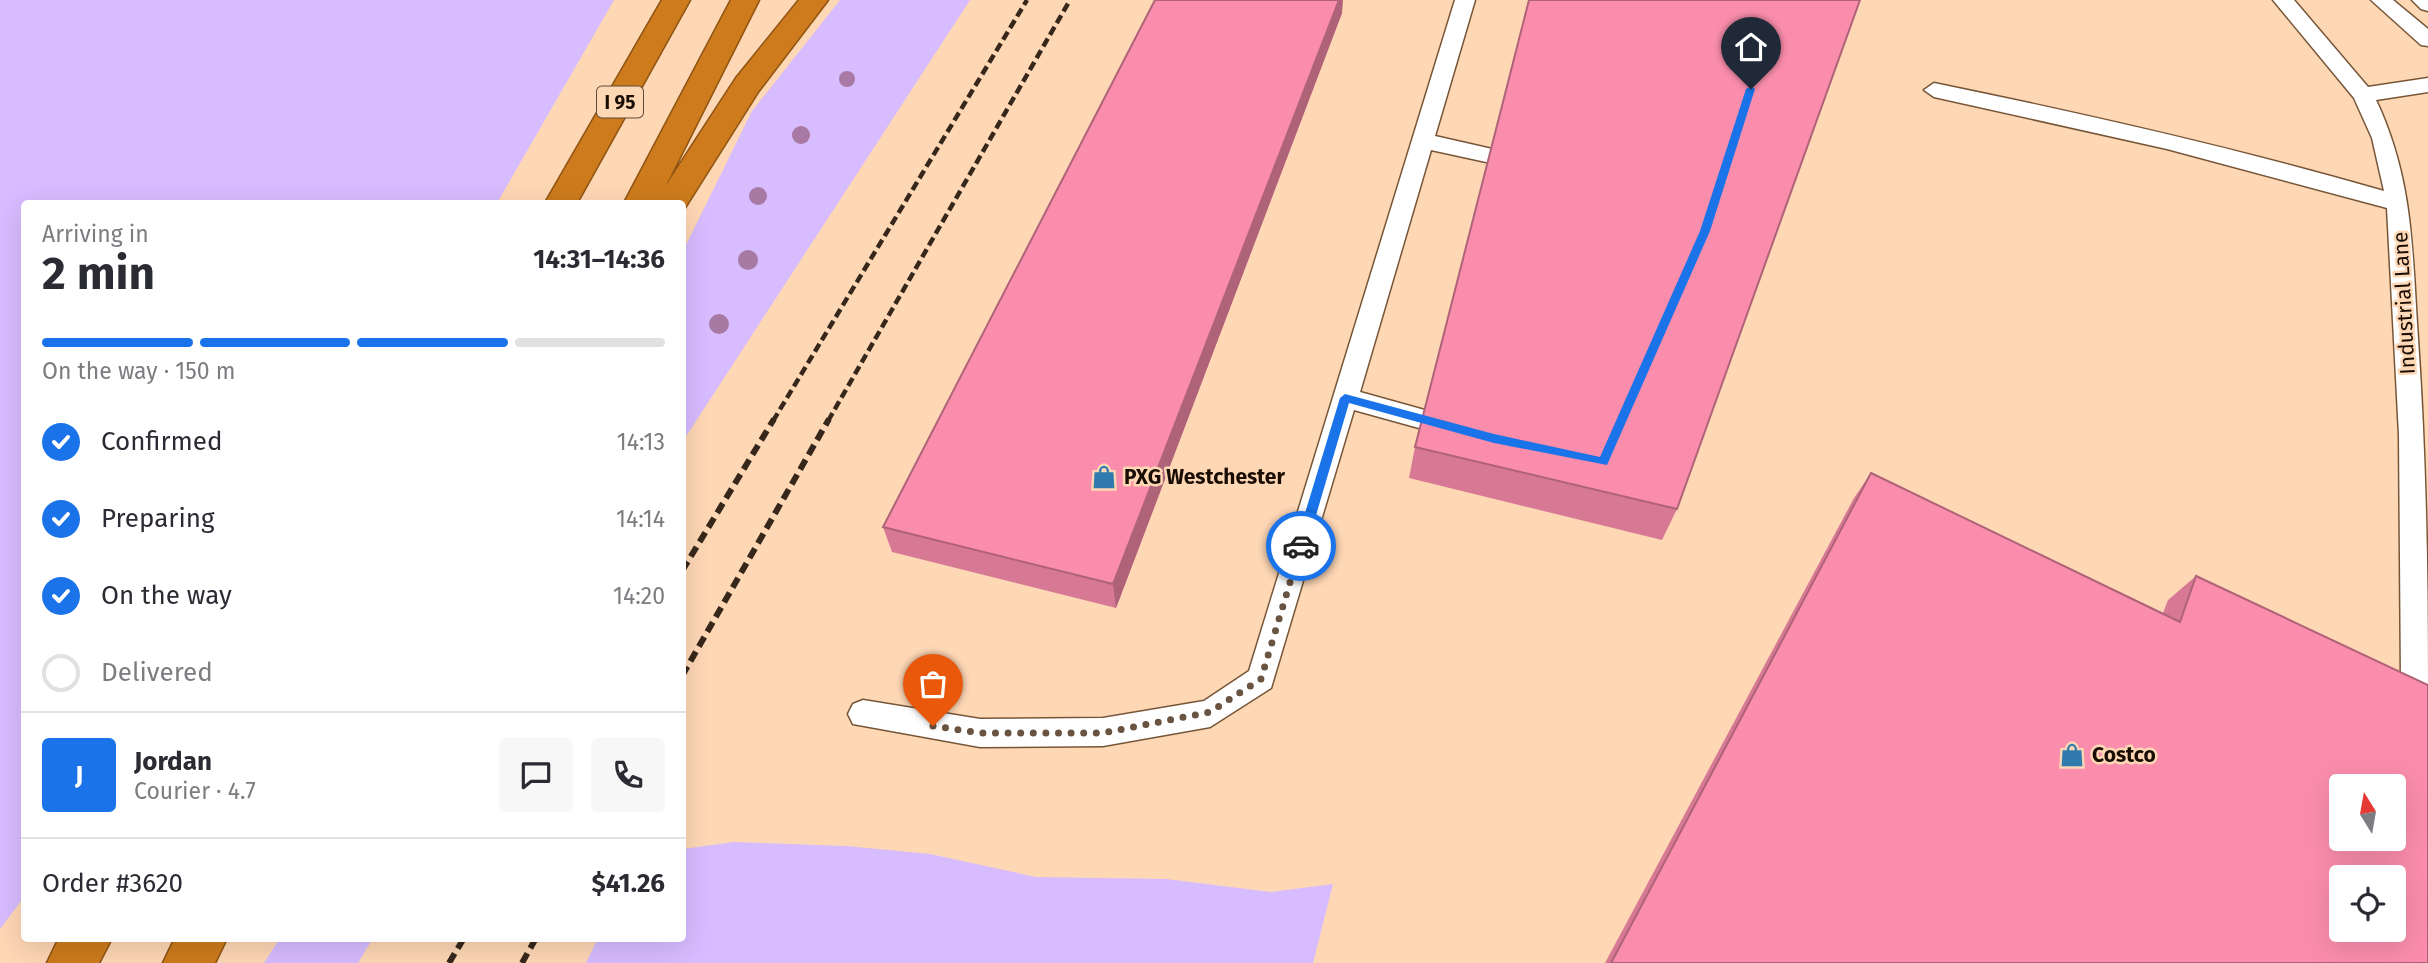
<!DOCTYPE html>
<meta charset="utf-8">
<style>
body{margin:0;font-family:"Fira Sans",sans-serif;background:#f7f7f7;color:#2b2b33;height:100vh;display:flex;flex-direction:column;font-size:26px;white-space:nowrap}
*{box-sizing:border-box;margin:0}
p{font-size:23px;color:#7c7c81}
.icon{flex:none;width:38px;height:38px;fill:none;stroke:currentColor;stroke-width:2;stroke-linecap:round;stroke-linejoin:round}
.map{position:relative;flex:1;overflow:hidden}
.sheet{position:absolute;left:21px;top:200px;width:665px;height:742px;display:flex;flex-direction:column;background:#fff;border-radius:7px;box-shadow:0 7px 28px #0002}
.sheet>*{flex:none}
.needle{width:46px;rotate:349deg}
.buttons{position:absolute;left:2329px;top:774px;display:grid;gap:14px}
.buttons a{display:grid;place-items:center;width:77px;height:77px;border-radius:7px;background:#fff;box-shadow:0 7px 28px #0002;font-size:35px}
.pin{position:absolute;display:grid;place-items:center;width:60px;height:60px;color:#fff;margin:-72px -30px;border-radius:50% 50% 50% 0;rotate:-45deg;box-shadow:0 0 7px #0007}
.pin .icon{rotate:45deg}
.courier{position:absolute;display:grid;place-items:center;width:70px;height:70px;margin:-35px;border:5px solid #1a73e8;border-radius:50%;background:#fff;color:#222;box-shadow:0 2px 9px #0007}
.overview em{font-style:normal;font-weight:700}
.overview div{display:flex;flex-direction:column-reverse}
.overview{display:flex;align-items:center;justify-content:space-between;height:119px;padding:0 21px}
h1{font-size:46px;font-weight:700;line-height:52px}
.bar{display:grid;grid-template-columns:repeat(4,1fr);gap:10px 7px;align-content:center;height:84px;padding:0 21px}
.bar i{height:9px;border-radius:5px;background:#e1e1e2}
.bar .selected{background:#1a73e8}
.bar p{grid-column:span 4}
.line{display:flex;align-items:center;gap:18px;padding:0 21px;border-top:2px solid #e1e1e2}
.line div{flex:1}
.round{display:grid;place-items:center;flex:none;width:74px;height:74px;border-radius:7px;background:#f7f7f7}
ol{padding:0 21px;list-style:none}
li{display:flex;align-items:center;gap:21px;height:77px}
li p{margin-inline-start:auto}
li .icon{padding:7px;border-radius:50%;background:#1a73e8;color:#fff;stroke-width:4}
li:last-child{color:#7c7c81}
li i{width:38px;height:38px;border:4px solid #e1e1e2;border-radius:50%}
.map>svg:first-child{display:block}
.green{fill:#d7bcff}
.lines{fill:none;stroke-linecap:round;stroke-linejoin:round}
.service-casing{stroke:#775638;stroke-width:3}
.motorway-casing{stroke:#8e5413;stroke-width:3}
.service{fill:#fff;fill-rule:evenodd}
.motorway{fill:#cd7b1c;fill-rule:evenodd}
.rail-far1{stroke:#37271b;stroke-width:4.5;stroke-dasharray:9 4.5;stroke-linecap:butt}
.rail{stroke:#37271b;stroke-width:6;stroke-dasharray:11 6;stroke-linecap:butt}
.tree{fill:#a879a3}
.wall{fill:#d77994}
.shaded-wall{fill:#af6378}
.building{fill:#fa8dac;stroke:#af6378;stroke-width:2;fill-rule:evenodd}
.route{fill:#1a73e8}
.done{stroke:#695341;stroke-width:7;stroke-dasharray:0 12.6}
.labels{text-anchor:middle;stroke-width:5;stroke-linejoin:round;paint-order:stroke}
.shield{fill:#fed7b5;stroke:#5e4938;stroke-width:2}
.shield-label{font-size:19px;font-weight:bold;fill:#190c03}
.street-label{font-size:21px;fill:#190c03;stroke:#fed7b5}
.poi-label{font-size:21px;font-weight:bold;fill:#190c03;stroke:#fed7b5;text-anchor:start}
</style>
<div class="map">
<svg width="2428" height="963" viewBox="0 0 2428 963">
<rect width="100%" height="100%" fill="#fed7b5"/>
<g class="green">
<polygon points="0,0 614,0 497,203 24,203 24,897 0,929"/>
<polygon points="840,0 970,0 683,441 683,251 752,111"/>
<polygon points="734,842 846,846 930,854 1036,877 1166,879 1271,892 1333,884 1313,963 586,963 598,938 682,938 683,849"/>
<polygon points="280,938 373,938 358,963 264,963"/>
</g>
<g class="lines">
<g class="service-casing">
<g id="service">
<polygon points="1455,0 1475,0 1435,136 1523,156 1531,158 1534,163 1531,168 1523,170 1431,150 1360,392 1464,421 1468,428 1464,435 1455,438 1354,410 1271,688 1210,727 1103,746 980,747 853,724 848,714 853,704 863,700 980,719 1103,718 1204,701 1249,671"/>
<path d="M2273 0H2294L2368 87 2428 78V92L2376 100C2414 181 2412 252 2418 339 2426 454 2428 570 2428 685L2425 691 2415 695 2405 691 2401 682 2399 435 2387 208 2167 149 1934 97 1924 90 1934 83C2085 114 2236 148 2384 191L2372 138 2354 98Z"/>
<polygon points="2371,0 2393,0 2428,29 2428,46 2421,45"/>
<polygon points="2412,0 2428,0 2428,11 2421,9"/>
</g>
</g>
<g class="motorway-casing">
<g id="motorway">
<polygon points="662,0 690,0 577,203 545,203"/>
<polygon points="731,0 759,0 665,187 736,78 799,0 828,0 758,92 683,211 682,203 624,203"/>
<polygon points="59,938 112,938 99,963 47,963"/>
<polygon points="175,938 227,938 215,963 163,963"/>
</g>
</g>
<use href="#service" class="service"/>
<use href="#motorway" class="motorway"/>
<g class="rail-far1">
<polyline points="773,421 1027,0"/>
<polyline points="828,421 1070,0"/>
</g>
<g class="rail">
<polyline points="682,571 774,419"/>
<polyline points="682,676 829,419"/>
<polyline points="449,963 464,938"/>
<polyline points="522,963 536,938"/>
</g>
</g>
<g class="tree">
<circle cx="847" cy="79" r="8"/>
<circle cx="801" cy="135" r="9"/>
<circle cx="758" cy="196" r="9"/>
<circle cx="748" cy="260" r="10"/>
<circle cx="719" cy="324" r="10"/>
</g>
<g class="wall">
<polygon points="1342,13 1116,608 892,552 883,527"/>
<polygon points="1415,447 1677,509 1662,540 1409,478"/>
<polygon points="1871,473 2163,613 2168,600 2196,576 2428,963 1605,963 1854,498"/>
</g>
<polygon class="shaded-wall" points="1339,0 1343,0 1342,13 1116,608 1113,584"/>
<g class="building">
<polygon points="1155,0 1339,0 1113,584 883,527"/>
<polygon points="1529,0 1860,0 1677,509 1415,447"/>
<path d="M1871 473 2180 622 2196 576 2428 685V963H1611ZM2342 786H2394V838H2342ZM2342 877H2394V929H2342Z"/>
</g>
<polygon class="route" points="1751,86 1755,89 1710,231 1607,465 1494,443 1349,403 1307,546 1301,551 1297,549 1295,546 1340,398 1345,394 1494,434 1600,457 1700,231 1746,89"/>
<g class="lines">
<polyline class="done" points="933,726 980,733 1103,733 1210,712 1261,679 1301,546"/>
</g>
<defs>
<g id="shop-bare" transform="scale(1.89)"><path d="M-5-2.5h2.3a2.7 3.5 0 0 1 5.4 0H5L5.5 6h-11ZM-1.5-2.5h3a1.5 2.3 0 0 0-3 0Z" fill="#307aae" stroke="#fed7b5" stroke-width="2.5" paint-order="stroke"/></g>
</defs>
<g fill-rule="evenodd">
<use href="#shop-bare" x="1104" y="477"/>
<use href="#shop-bare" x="2072" y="755"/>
</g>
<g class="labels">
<rect class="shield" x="597" y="86.5" width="46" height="31" rx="5"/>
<g class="shield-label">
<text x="620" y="109">I 95</text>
</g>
<g class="street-label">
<text transform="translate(2404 303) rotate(-93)" y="7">Industrial Lane</text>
</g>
<g class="poi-label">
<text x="1124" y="484">PXG Westchester</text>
<text x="2092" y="762">Costco</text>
</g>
</g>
</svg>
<div class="buttons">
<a><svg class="needle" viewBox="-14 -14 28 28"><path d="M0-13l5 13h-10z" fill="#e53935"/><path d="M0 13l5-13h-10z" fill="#7c7c81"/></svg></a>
<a><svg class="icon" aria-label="locate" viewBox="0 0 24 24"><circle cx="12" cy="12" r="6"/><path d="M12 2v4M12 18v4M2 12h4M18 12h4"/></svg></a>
</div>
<div class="pin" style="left:933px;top:726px;background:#ea580c"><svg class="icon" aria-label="bag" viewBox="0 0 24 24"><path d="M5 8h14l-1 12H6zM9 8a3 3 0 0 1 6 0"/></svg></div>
<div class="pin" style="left:1751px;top:89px;background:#1f2937"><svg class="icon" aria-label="home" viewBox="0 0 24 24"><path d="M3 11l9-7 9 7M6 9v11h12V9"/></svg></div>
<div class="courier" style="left:1301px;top:546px"><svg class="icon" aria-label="car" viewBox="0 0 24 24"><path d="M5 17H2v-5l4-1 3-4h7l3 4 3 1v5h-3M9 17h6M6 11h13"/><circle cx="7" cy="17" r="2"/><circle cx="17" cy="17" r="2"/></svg></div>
<section class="sheet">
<div class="overview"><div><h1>2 min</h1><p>Arriving in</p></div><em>14:31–14:36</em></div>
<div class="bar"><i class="selected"></i><i class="selected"></i><i class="selected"></i><i></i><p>On the way · 150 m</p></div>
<ol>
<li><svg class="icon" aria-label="check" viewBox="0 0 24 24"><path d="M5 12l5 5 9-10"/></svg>Confirmed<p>14:13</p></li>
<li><svg class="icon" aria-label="check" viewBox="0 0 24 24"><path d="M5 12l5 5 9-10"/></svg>Preparing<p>14:14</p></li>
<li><svg class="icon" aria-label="check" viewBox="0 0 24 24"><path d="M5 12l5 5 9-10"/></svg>On the way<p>14:20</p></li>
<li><i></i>Delivered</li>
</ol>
<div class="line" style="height:126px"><b class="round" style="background:#1a73e8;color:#fff">J</b><div><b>Jordan</b><p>Courier · 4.7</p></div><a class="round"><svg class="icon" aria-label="chat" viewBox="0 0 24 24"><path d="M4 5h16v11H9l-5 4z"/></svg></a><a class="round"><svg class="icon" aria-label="phone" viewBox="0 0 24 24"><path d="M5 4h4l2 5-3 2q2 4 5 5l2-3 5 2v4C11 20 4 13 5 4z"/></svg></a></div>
<div class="line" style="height:91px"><div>Order #3620</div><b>$41.26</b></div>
</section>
</div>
